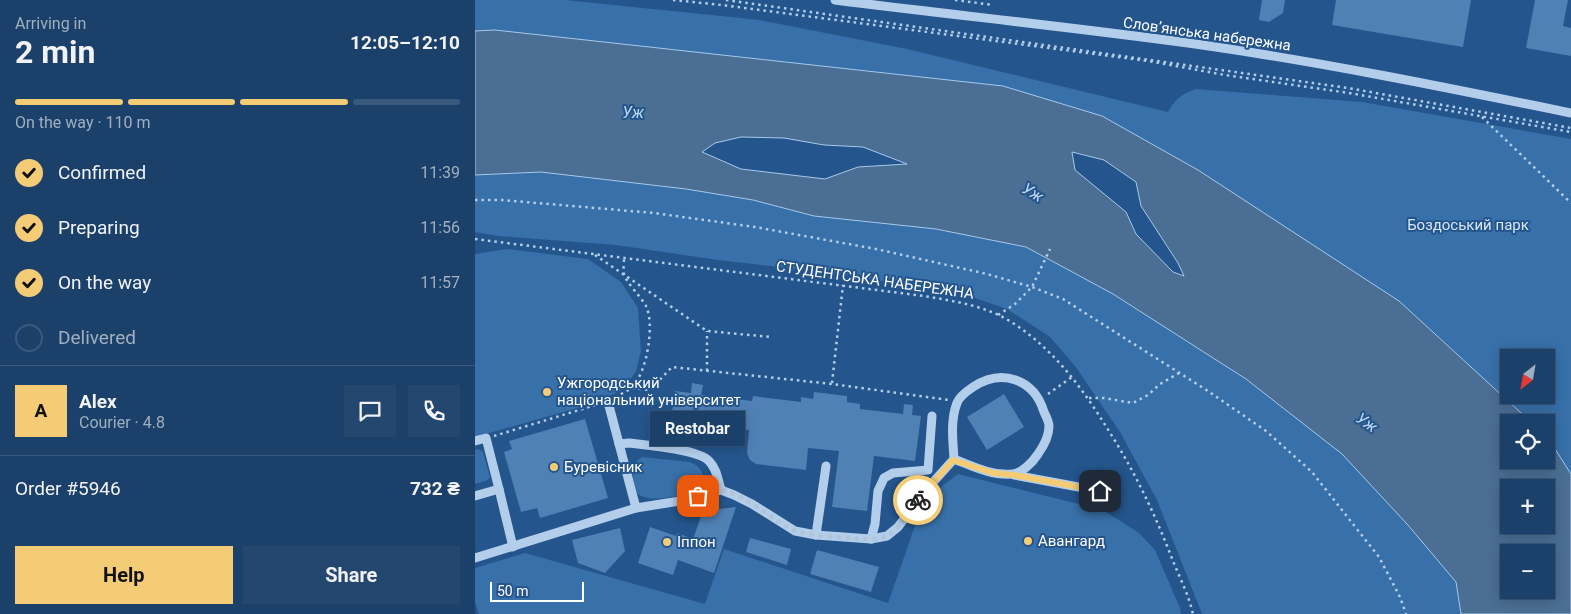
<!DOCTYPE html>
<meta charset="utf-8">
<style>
body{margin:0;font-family:Roboto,sans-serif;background:#24476f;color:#f1f3f6;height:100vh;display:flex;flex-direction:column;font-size:19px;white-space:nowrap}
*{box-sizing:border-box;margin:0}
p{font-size:16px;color:#a0afc0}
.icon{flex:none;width:28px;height:28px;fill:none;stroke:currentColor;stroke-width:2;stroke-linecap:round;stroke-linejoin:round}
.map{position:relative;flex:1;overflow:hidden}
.details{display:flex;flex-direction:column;background:#1b4069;width:475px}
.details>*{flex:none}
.needle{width:32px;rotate:211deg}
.controls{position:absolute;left:1025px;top:349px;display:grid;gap:10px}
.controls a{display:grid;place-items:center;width:55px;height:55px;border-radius:0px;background:#1b4069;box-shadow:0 2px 12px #0003,0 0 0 1px #39597d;font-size:25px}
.scale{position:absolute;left:15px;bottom:12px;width:94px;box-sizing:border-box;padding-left:5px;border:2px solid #fff;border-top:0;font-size:14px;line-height:18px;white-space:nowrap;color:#fff;-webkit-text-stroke:4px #24558c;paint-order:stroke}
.pin{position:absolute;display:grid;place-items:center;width:42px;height:42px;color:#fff;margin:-21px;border-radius:10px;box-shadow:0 2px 8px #0006}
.courier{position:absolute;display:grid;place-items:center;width:50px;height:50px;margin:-25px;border:4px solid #f5cc76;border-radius:50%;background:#fff;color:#222;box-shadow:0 1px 6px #0007}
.bubble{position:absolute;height:35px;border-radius:0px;background:#1b4069;box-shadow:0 2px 12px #0003,0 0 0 1px #39597d;font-size:16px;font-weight:700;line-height:35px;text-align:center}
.headline em{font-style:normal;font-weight:700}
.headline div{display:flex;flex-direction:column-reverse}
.headline{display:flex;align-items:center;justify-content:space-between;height:85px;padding:0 15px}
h1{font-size:32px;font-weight:700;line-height:38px}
.bar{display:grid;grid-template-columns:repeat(4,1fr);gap:8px 5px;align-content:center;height:60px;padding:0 15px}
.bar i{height:6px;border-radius:4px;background:#39597d}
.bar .current{background:#f5cc76}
.bar p{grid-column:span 4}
.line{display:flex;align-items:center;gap:12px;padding:0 15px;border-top:1px solid #39597d}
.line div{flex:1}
.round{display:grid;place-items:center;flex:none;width:52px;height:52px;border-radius:0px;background:#24476f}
ol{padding:0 15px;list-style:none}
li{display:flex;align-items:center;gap:15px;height:55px}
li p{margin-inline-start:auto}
li .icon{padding:5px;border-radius:50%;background:#f5cc76;color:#111;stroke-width:4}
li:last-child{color:#a0afc0}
li i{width:28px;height:28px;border:2px solid #39597d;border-radius:50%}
.button{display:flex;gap:10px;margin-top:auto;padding:10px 15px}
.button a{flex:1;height:58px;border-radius:0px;background:#f5cc76;color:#111;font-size:20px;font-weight:700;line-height:58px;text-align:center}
.button a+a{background:#24476f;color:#f1f3f6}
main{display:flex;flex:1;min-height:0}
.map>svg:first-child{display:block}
.green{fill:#3870a9;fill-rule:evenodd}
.water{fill:#4b6e94;stroke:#a7c9eb;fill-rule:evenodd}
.building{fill:#5081b5}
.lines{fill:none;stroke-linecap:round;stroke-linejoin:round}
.path{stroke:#b3ceeb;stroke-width:2.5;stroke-dasharray:2.5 4;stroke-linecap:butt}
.minor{stroke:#b3ceeb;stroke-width:9}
.done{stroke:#b2c4d7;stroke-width:5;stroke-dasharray:0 9}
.route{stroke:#f5cc76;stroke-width:6}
.poi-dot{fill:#f5cc76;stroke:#24558c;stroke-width:2}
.labels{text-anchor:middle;stroke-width:4;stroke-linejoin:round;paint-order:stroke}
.street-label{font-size:15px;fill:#fff;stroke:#24558c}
.park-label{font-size:15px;fill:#d7e7f8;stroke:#24558c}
.poi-label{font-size:15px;fill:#fff;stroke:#24558c;text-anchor:start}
.water-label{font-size:16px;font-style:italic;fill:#bfd8f2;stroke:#24558c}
</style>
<main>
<section class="details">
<div class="headline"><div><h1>2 min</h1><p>Arriving in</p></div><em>12:05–12:10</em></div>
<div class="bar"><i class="current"></i><i class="current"></i><i class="current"></i><i></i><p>On the way · 110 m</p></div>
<ol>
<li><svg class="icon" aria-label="check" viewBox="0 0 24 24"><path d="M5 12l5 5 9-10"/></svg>Confirmed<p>11:39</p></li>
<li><svg class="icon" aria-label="check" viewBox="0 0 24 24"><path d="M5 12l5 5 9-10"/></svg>Preparing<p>11:56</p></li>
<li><svg class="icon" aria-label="check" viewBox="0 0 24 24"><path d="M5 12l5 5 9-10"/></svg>On the way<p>11:57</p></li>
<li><i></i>Delivered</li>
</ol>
<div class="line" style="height:90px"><b class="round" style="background:#f5cc76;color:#111">A</b><div><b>Alex</b><p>Courier · 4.8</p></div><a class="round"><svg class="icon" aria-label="chat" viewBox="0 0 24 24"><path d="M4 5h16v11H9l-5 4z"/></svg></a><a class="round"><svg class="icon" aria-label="phone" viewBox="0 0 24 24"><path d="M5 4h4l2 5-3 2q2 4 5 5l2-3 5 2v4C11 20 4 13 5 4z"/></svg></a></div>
<div class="line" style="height:65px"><div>Order #5946</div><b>732 ₴</b></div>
<div class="button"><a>Help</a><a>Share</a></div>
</section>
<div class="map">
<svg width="1096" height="614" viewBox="0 0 1096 614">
<rect width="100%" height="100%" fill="#24558c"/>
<g class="green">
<path d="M0 0H90L285 20 432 49 693 112C701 98 707 94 721 89L887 102 1096 139V474L1071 436V422H1056L924 301 528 86 20 30 0 31ZM1034 358H1071V395H1034Z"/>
<polygon points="66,172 211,189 278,200 339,216 461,229 551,247 638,294 771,379 867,454 932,524 981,582 986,614 727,614 682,500 645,432 600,366 575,337 532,309 494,296 372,275 243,260 141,245 23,236 0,232 0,175"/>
<polygon points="32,249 113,259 146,282 163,308 166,351 161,371 149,389 120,403 0,437 0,254"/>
<polygon points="3,449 8,452 15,477 13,480 0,484 0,450"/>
<path d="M168 457 214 462C225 465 230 474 228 485 215 495 174 505 162 493 159 480 152 464 168 457Z"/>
<polygon points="483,474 628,510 664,533 680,550 705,608 706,614 4,614 0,602 0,568 50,553 230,604 249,549 413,603 449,500"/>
</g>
<path class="water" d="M20 30 528 86 627 116 723 170 924 301 1056 422H1034V460H1071V436L1073 438 1096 474V614H986L981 582 932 524 867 454 771 379 638 294 551 247 461 229 339 216 278 200 211 189 66 172 0 175V31ZM266 137 309 138 349 145 388 147 432 164 383 167 350 179 266 169 227 152 240 143ZM597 152 629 160 661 182 666 206 703 263 709 276 698 272 661 234 651 212 600 170ZM1034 488H1071V525H1034ZM1034 552H1071V590H1034Z"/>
<g class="building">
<polygon points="787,0 810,0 808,13 794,22 784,20"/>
<polygon points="861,0 996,0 988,47 857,25"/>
<polygon points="1060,0 1093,0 1088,26 1096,28 1096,56 1051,48"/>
<polygon points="217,383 228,385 226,395 277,401 278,396 326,402 326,397 338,399 339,392 372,396 372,402 385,404 385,409 428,414 429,404 438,405 437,415 446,416 440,461 399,456 392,511 357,507 364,451 333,448 331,470 281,464 275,460 272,453 274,430 190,420 198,408 200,391 216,393"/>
<polygon points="529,394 549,427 512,450 492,417"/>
<polygon points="110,419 133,498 65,518 62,508 46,512 29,452 37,449 34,441"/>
<polygon points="261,507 239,573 203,560 198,575 163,563 175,527 201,536 202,533 218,539 228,511"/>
<polygon points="145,528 150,551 130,573 103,563 97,540"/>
<polygon points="275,538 316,549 312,565 271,552"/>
<polygon points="342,550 404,567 396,592 335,574"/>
</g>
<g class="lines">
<g class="path">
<polyline points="198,0 247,5 673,61 750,75 874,93 1096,132"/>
<polyline points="251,0 873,88 1096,128"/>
<polyline points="480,0 518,5"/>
<polyline points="1007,117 1096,203"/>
<polyline points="0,200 27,200 179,213 280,227 401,249 512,274 557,287 588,299 733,391 791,431 837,472 904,557 925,597 931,614"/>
<path d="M0 239 449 296C478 301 507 305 533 320 576 346 606 386 632 428 659 470 680 514 698 561 705 578 714 596 718 614"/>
<polyline points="120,255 232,331 296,337"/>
<polyline points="523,315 540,304 557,287 575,249"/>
<polyline points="232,371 232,331"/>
<polyline points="357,383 368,285"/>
<polyline points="157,388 175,390 197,367 357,384 474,400"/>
<polyline points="573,394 597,377"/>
<path d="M140 397C146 394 153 391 157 387 172 373 180 324 171 306 166 297 151 282 149 274 148 270 149 263 149 258"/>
<polyline points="614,398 629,398 658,403 673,395 685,384 704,373"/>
<polyline points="19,436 124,404"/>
</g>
<g class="minor">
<path d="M360 0C478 15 596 27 713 43 842 61 969 87 1096 113"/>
<polyline points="133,402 161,508"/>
<polyline points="0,441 11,438 24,489 0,496"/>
<path d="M144 444 154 443C172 445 223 449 234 461 242 469 243 480 246 490"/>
<polyline points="539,475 625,491"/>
<polyline points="24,489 38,547"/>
<polyline points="341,535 351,466"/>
<path d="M396 539 412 536 423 527 450 491 479 459C497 466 517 476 537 474 546 474 558 462 563 454 568 447 574 436 574 426 574 422 571 416 569 412 559 379 527 368 498 387 492 391 484 397 482 403 475 421 478 441 479 459"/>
<polyline points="0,558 161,508 211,500 246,490 259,495 277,504 320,531 341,535 396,539 400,524 403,491 409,478 418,473 453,470 457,416"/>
</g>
</g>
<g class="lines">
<path class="done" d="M223 496C230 494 238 490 245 490 266 491 299 522 319 530 334 537 359 536 376 538 387 539 404 541 413 535 426 527 434 511 443 500"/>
<polyline class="route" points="443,500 478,460 518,473 539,475 625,491"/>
</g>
<g class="poi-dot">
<circle cx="72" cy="392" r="5"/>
<circle cx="79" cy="467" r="5"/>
<circle cx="553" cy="541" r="5"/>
<circle cx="192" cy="542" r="5"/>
</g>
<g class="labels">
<g class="street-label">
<text transform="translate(732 34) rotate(8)" y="5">Словʼянська набережна</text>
<text transform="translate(400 280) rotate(8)" y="5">СТУДЕНТСЬКА НАБЕРЕЖНА</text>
</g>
<g class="park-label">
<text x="993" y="230">Боздоський парк</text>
</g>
<g class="poi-label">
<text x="82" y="388">Ужгородський<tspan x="82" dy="17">національний університет</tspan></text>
<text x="89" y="472">Буревісник</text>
<text x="563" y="546">Авангард</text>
<text x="202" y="547">Іппон</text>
</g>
<g class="water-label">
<text x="158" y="118">Уж</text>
<text transform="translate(558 192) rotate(31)" y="6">Уж</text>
<text transform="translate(892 422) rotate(35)" y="6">Уж</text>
</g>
</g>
</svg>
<div class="controls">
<a><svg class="needle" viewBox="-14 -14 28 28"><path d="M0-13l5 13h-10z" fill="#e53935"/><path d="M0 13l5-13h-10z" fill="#a0afc0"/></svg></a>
<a><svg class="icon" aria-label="locate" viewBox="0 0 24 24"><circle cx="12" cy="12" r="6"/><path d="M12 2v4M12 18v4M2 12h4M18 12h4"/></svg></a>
<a>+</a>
<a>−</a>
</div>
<div class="scale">50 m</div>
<div class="pin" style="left:223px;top:496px;background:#ea580c"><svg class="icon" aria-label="bag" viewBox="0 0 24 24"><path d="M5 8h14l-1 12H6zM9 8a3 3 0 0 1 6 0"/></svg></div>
<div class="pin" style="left:625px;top:491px;background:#1f2937"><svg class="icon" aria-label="home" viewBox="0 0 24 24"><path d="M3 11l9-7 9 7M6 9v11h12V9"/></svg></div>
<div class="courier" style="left:443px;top:500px"><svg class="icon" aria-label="bike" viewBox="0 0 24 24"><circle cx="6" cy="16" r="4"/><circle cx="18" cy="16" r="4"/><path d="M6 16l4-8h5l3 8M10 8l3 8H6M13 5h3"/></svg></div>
<div class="bubble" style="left:175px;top:411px;width:95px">Restobar</div>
</div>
</main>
